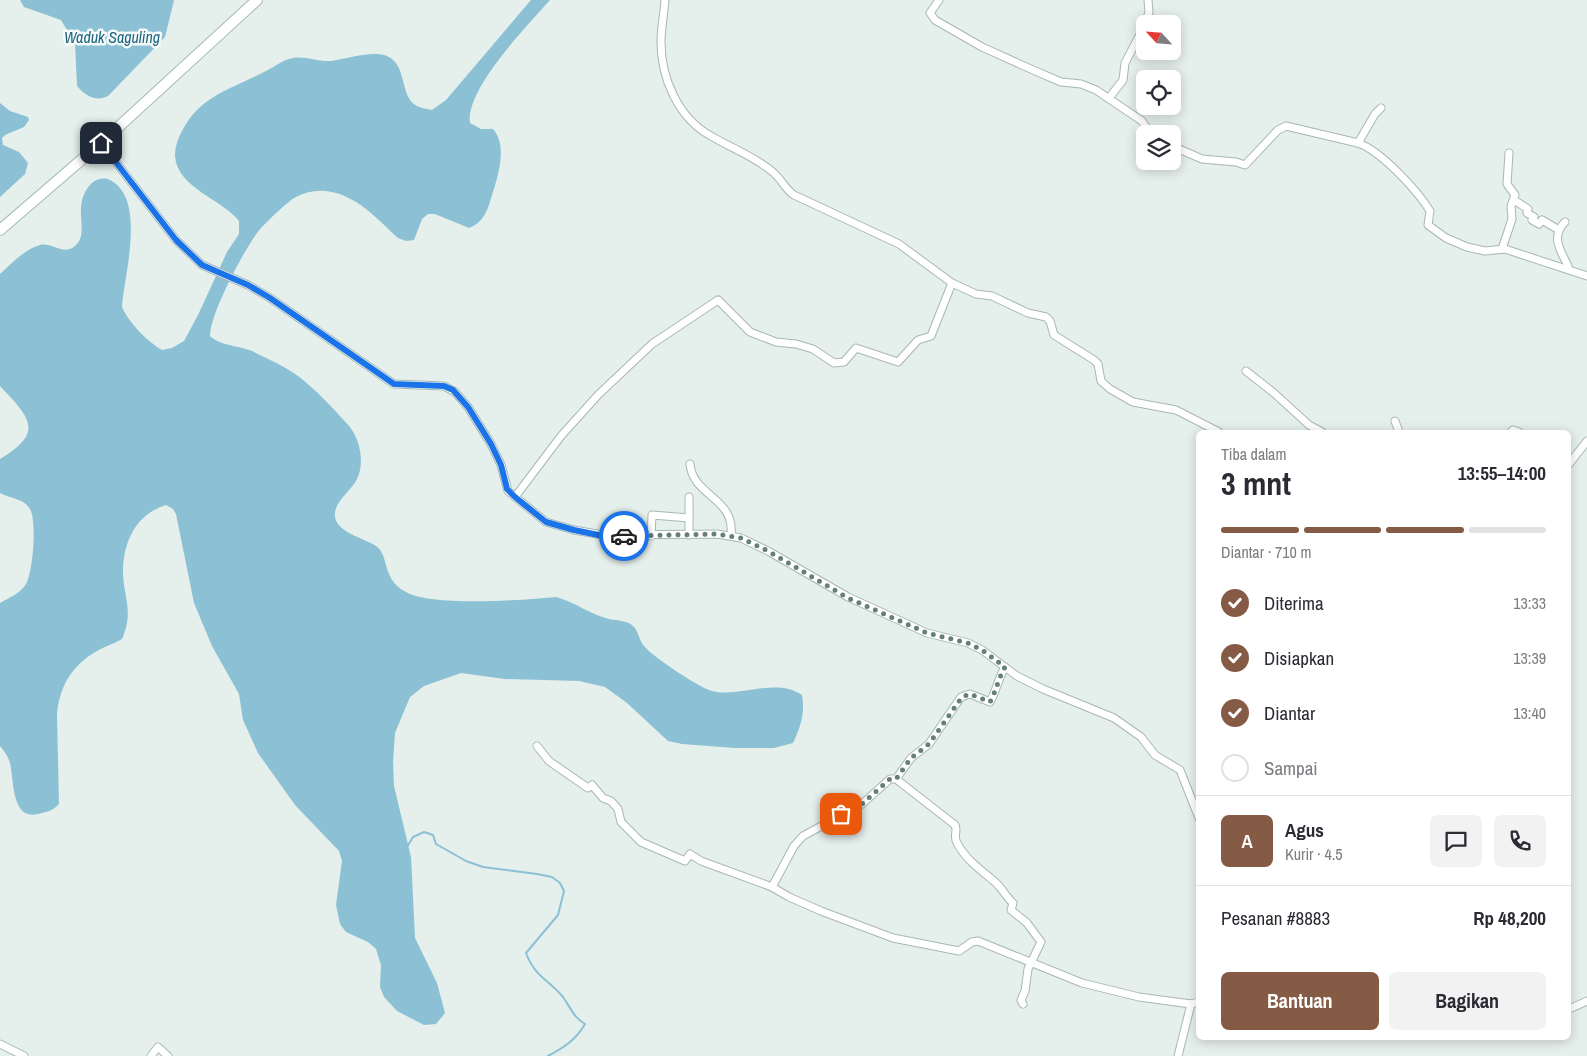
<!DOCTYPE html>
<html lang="id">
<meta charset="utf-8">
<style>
body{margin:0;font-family:"Archivo Narrow",sans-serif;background:#f2f2f3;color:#2b2b33;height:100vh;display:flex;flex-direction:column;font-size:19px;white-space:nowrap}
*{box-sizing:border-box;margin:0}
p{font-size:16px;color:#7c7c81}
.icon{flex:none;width:28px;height:28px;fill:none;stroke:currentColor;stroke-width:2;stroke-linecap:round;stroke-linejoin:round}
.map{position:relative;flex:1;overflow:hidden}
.sheet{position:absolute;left:1196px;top:430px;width:375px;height:610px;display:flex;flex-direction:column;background:#fff;border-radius:8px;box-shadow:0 2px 12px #0003}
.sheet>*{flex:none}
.needle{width:32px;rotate:296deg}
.buttons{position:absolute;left:1136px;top:15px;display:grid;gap:10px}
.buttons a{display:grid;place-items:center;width:45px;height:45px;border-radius:8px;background:#fff;box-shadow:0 2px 12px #0003;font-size:25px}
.pin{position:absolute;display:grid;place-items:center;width:42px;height:42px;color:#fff;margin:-21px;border-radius:10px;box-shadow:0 2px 8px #0006}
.courier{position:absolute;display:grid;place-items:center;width:50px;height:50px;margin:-25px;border:4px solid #1a73e8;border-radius:50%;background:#fff;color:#222;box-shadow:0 1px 6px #0007}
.head em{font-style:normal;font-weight:800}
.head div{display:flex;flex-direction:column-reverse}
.head{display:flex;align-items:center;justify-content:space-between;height:85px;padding:0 25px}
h1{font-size:32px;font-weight:800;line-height:38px}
.bar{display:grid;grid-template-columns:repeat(4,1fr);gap:8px 5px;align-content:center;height:60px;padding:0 25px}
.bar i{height:6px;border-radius:4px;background:#e1e1e2}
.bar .current{background:#865b45}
.bar p{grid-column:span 4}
.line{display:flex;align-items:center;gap:12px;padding:0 25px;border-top:1px solid #e1e1e2}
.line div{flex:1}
.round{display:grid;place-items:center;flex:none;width:52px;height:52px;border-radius:8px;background:#f2f2f3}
ol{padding:0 25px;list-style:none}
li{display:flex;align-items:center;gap:15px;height:55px}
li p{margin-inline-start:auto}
li .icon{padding:5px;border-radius:50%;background:#865b45;color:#fff;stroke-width:4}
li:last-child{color:#7c7c81}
li i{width:28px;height:28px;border:2px solid #e1e1e2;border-radius:50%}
.action{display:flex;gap:10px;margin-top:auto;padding:10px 25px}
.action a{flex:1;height:58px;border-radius:8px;background:#865b45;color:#fff;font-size:20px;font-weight:800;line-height:58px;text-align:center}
.action a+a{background:#f2f2f3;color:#2b2b33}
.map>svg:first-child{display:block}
.water{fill:#8cc0d4}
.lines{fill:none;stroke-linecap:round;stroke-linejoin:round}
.stream{stroke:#8cc0d4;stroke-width:2}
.street-casing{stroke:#a7b8b4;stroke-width:9}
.secondary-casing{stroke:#a3bbb5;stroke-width:12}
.street{stroke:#fff;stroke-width:7}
.secondary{stroke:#fff;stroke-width:10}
.done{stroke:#677f7a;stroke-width:5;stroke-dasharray:0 9}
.route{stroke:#1a73e8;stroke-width:6}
.labels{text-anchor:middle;stroke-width:5;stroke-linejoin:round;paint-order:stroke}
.water-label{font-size:16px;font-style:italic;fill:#1b6380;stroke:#f6fbf9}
</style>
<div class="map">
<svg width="1587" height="1056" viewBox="0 0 1587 1056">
<rect width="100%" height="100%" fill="#e5efec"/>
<g class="water">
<path d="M20 0H174L165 37 108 96C97 102 85 96 77 86L75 43 67 30 61 20 24 7Z"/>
<path d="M531 0H550C528 25 465 89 470 123L481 129H493C510 148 495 184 489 205 485 216 480 224 469 228L435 214H428L422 219 414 240 406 241 398 238C376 218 357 195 326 191 316 190 305 192 296 197 288 201 263 225 257 233 243 252 210 314 210 336 219 345 239 346 252 351 265 358 280 364 292 372 311 384 335 410 350 427 361 442 365 465 356 481 350 491 337 500 335 512 332 532 364 538 376 546 390 556 381 579 406 592 431 607 525 600 556 597 575 602 591 615 609 619 618 621 628 620 634 627 639 633 639 641 645 647 653 657 700 688 712 691 740 698 775 677 802 695 805 713 801 726 793 743L774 748H735L682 744 668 741 627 703 605 687 579 681 505 679 461 673 424 686 410 697 395 733 393 761 394 786 411 857 415 938 437 983 445 1013 436 1024 424 1025 397 1011 384 997 380 987 381 965 376 949 368 942 346 932 340 924 336 905 342 861 339 851 295 805 258 753 243 720 239 694 212 646 194 603 176 514 173 509 166 505C137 514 125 539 123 567 122 596 135 609 122 639 114 644 105 646 97 651 72 665 59 687 57 715L59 804C53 811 46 812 38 814 11 821 14 779 10 763 8 756 5 752 0 746V603C9 598 23 592 27 582 33 568 37 522 30 509 25 499 9 498 0 493V459C46 432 29 417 0 386V274C11 264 25 249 40 245 52 242 64 257 76 245 90 231 71 207 90 185 95 179 103 177 110 180 147 199 124 275 122 307 129 323 147 341 162 350L172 348 184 341 198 315 227 252 239 234V221C222 199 177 188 175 156 175 144 180 134 186 124 205 94 236 87 266 71 276 66 282 60 293 58 305 56 318 62 331 61 346 59 372 50 387 56 408 65 399 97 417 106 421 108 427 109 432 110L446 100Z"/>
<polygon points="0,103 10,111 28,117 29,120 24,127 5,135 2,138 3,145 19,152 28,163 25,174 0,197"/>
</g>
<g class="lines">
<path class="stream" d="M407 847 413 837 424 832 433 835 436 844 466 861 483 867 537 874 552 877 560 883 564 891 558 915 526 953C535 977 548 979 563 997 571 1008 573 1017 585 1024 576 1040 563 1048 548 1056"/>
<g class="street-casing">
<g id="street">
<path d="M665 0C664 14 661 28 661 42 661 78 678 118 711 136 731 148 756 157 774 173 782 180 785 189 794 195L899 244 952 283 976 294 992 296 1028 313 1046 317 1050 321 1054 335 1094 360 1098 364 1101 381 1110 389 1133 402 1176 410 1219 432"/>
<polyline points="939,0 930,13 935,20 982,47 1033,70 1061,82 1081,84 1096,90 1142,121 1151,134"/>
<polyline points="1145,24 1149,12 1148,0"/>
<polyline points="1109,98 1123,80 1125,63 1145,25"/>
<polyline points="101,143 176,240 202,265 248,285 270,298 394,384 444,386 455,392 468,407 491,444 501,465 508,491 546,522 574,530 603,535 717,534 741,538 768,551 848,597 927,633 968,643 982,650 1017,676 1043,689 1114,718 1141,737 1155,755 1180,770 1199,818"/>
<polyline points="1358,143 1375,114 1381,108"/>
<path d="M1172 146 1202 159 1236 162 1245 165 1278 130 1286 126 1358 143C1381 151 1417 190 1430 211L1428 225 1446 238 1467 247 1485 251 1505 249 1587 276"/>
<polyline points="1514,200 1528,209 1527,213 1534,217 1532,220 1539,224 1542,220 1559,230"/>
<path d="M1565 222C1550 237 1561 251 1568 266V269"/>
<polyline points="1502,249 1512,219 1511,206 1515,195 1507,184 1509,153"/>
<polyline points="1246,371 1274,393 1309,425 1322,432"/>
<polyline points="1395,421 1399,432"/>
<polyline points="1511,432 1513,430 1519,432"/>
<path d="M690 464C693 497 735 497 731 535"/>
<polyline points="1569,464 1587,441"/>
<polyline points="515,497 561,436 598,395 652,344 718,300 750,332 776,342 796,344 813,349 834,363 844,362 856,348 898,362 918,340 931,336 952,283"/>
<polyline points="689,535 689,497"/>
<polyline points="651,536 652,515 689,518"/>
<polyline points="537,746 549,761 588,788 592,785 603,798 611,801 618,809 621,822 641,842 685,861 690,854 701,861 772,887 789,897 821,911 893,938 959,951 972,942 978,941 1082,983 1139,997 1191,1004"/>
<path d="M896 779 911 758 929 744 961 697 970 694 990 702C997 689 998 679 1005 667"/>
<path d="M772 887 794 846 803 836 862 804 890 779H896L955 825C958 831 953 836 957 843 966 860 981 870 995 882 1002 888 1006 897 1013 903L1011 910 1027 923 1041 942 1028 969 1025 991 1021 1000 1023 1004"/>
<polyline points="1569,1009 1587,1001"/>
<polyline points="0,1044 24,1056"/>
<polyline points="151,1056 158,1047 168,1056"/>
<polyline points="1178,1056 1191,1004 1199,1002"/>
</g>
</g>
<g class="secondary-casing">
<polyline id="secondary" points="0,230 101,143 257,0"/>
</g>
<use href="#street" class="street"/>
<use href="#secondary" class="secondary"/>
</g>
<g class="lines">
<path class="done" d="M624 536 717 534 741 538 768 551 848 598 927 633 968 643 982 650 1005 667C998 679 997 689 990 702L970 694 962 697 929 744 911 758 896 779H890L862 804 841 814"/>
<polyline class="route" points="101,143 176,240 202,265 248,285 270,298 394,384 444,386 453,390 468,407 491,444 501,465 507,489 515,497 546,522 574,530 603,536 624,536"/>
</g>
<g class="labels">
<g class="water-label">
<text x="112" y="43">Waduk Saguling</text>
</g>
</g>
</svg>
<div class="buttons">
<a><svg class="needle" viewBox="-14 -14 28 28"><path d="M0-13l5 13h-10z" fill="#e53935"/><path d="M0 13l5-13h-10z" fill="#7c7c81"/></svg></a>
<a><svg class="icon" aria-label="locate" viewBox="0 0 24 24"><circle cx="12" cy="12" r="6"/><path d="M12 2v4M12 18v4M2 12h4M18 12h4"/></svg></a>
<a><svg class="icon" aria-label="layers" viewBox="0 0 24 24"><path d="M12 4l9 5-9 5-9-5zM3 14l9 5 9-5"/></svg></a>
</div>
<div class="pin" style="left:841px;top:814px;background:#ea580c"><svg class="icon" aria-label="bag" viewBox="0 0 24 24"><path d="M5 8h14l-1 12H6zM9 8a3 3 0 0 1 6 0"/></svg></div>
<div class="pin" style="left:101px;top:143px;background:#1f2937"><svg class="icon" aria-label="home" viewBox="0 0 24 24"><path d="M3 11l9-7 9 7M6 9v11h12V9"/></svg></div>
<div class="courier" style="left:624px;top:536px"><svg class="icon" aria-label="car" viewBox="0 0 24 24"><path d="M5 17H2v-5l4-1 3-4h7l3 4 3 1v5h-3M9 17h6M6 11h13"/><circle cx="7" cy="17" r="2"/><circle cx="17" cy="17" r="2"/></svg></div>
<section class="sheet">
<div class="head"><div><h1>3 mnt</h1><p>Tiba dalam</p></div><em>13:55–14:00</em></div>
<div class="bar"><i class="current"></i><i class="current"></i><i class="current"></i><i></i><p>Diantar · 710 m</p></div>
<ol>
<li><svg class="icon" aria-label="check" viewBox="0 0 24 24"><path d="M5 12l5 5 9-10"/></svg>Diterima<p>13:33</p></li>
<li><svg class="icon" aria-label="check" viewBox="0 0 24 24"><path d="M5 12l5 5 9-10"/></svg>Disiapkan<p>13:39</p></li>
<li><svg class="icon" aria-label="check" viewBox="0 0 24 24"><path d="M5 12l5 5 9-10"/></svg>Diantar<p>13:40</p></li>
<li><i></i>Sampai</li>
</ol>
<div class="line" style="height:90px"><b class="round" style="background:#865b45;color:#fff">A</b><div><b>Agus</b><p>Kurir · 4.5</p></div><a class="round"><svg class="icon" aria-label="chat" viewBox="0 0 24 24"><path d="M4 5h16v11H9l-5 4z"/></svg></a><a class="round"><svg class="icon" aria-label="phone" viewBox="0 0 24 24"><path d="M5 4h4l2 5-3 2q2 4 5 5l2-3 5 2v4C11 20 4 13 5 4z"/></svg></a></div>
<div class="line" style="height:65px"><div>Pesanan #8883</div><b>Rp 48,200</b></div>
<div class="action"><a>Bantuan</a><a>Bagikan</a></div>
</section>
</div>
